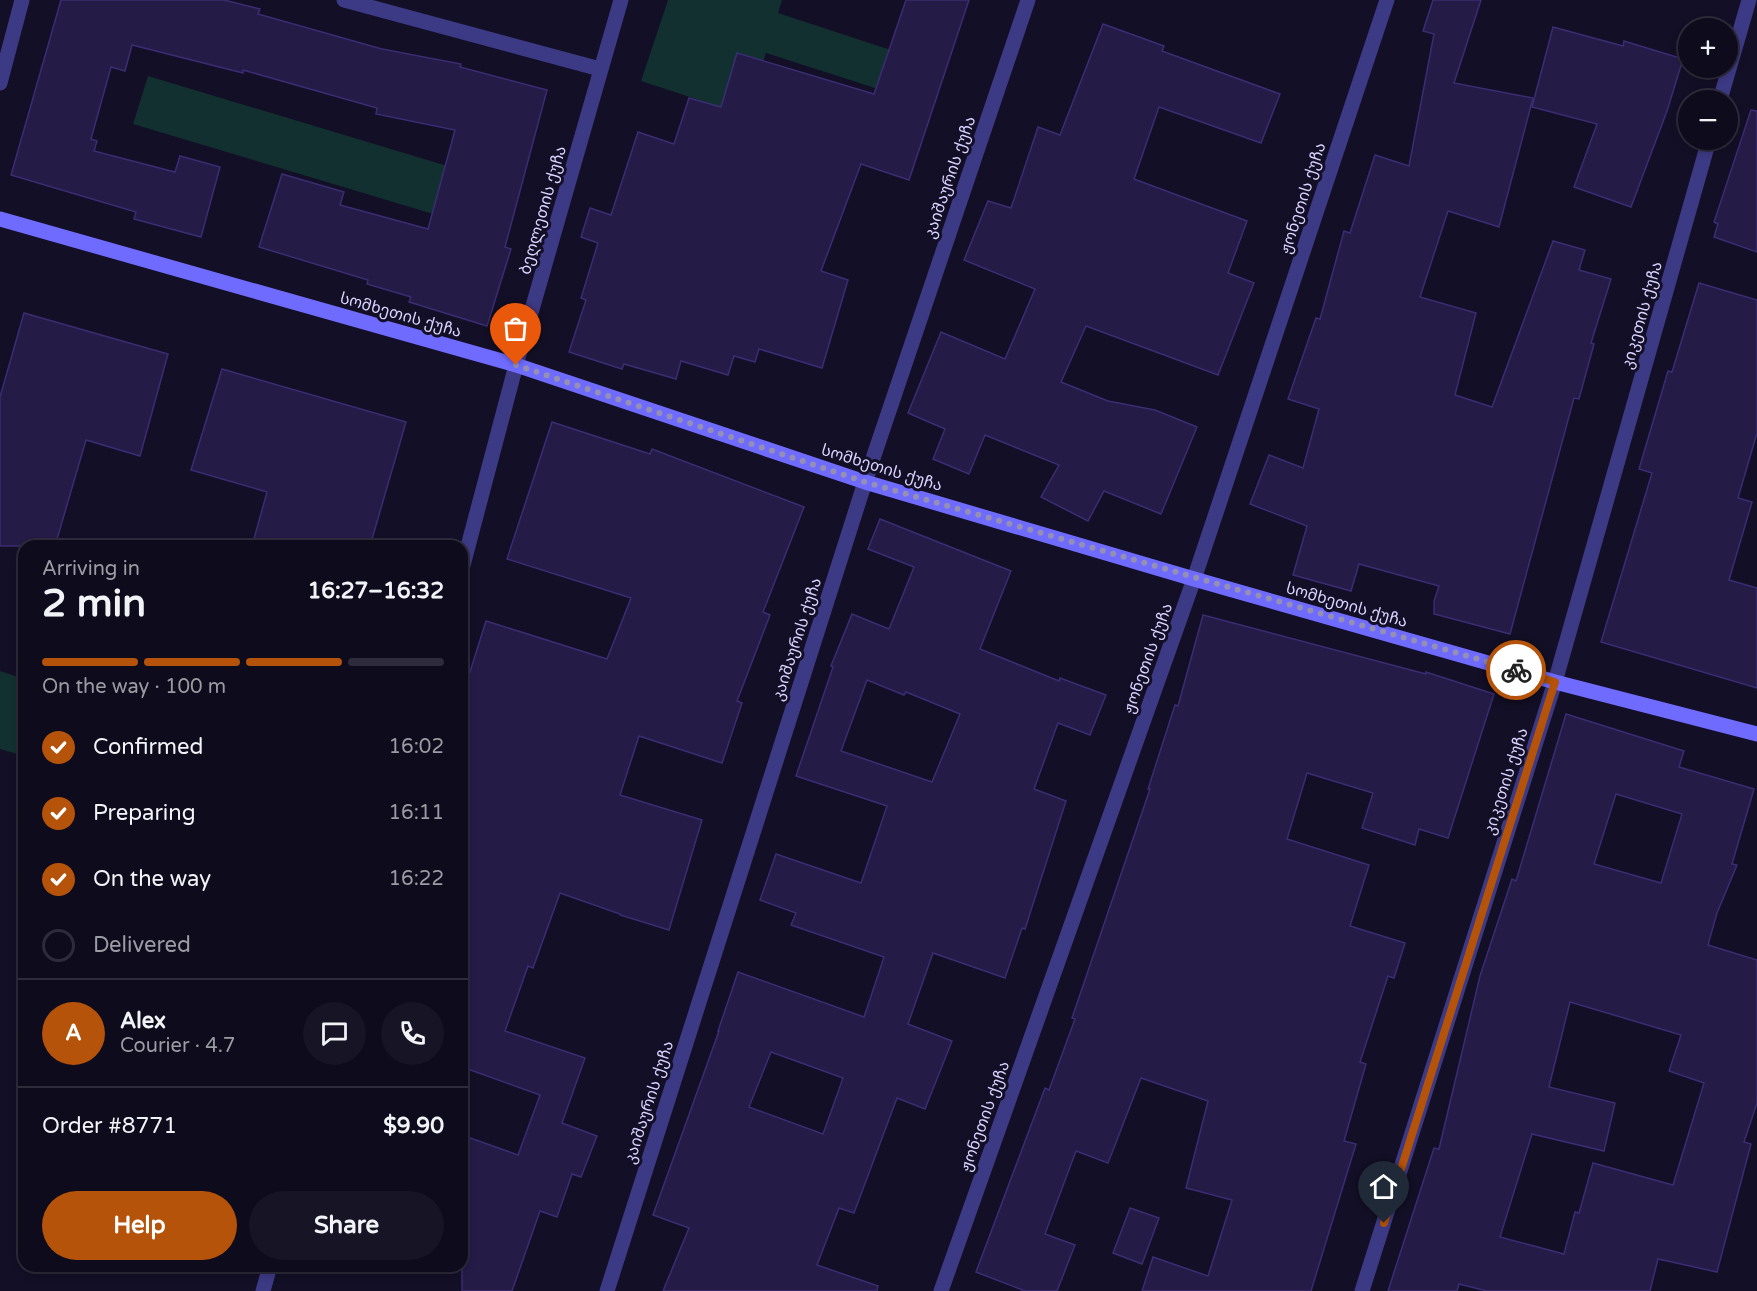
<!DOCTYPE html>
<meta charset="utf-8">
<style>
body{margin:0;font-family:"Varela Round","Noto Sans Georgian",sans-serif;background:#171425;color:#f1f3f6;height:100vh;display:flex;flex-direction:column;font-size:22px;white-space:nowrap}
*{box-sizing:border-box;margin:0}
p{font-size:20px;color:#9b9ba3}
.icon{flex:none;width:33px;height:33px;fill:none;stroke:currentColor;stroke-width:2;stroke-linecap:round;stroke-linejoin:round}
.map{position:relative;flex:1;overflow:hidden}
.side{position:absolute;left:18px;top:540px;width:450px;height:732px;display:flex;flex-direction:column;background:#0e0b1c;border-radius:18px;box-shadow:0 3px 9px #0003,0 0 0 2px #2e2b3b}
.side>*{flex:none}
.controls{position:absolute;left:1678px;top:18px;display:grid;gap:12px}
.controls a{display:grid;place-items:center;width:60px;height:60px;border-radius:50%;background:#0e0b1c;box-shadow:0 3px 9px #0003,0 0 0 2px #2e2b3b;font-size:30px}
.pin{position:absolute;display:grid;place-items:center;width:51px;height:51px;color:#fff;margin:-62px -26px;border-radius:50% 50% 50% 0;rotate:-45deg;box-shadow:0 0 6px #0007}
.pin .icon{rotate:45deg}
.courier{position:absolute;display:grid;place-items:center;width:60px;height:60px;margin:-30px;border:4px solid #b45309;border-radius:50%;background:#fff;color:#222;box-shadow:0 2px 8px #0007}
.summary em{font-style:normal;font-weight:700}
.summary div{display:flex;flex-direction:column-reverse}
.summary{display:flex;align-items:center;justify-content:space-between;height:102px;padding:0 24px}
h1{font-size:39px;font-weight:700;line-height:45px}
.bar{display:grid;grid-template-columns:repeat(4,1fr);gap:9px 6px;align-content:center;height:72px;padding:0 24px}
.bar i{height:8px;border-radius:4px;background:#2e2b3b}
.bar .active{background:#b45309}
.bar p{grid-column:span 4}
.line{display:flex;align-items:center;gap:15px;padding:0 24px;border-top:2px solid #2e2b3b}
.line div{flex:1}
.round{display:grid;place-items:center;flex:none;width:63px;height:63px;border-radius:32px;background:#171425}
ol{padding:0 24px;list-style:none}
li{display:flex;align-items:center;gap:18px;height:66px}
li p{margin-inline-start:auto}
li .icon{padding:6px;border-radius:50%;background:#b45309;color:#fff;stroke-width:4}
li:last-child{color:#9b9ba3}
li i{width:33px;height:33px;border:3px solid #2e2b3b;border-radius:50%}
.button{display:flex;gap:12px;margin-top:auto;padding:12px 24px}
.button a{flex:1;height:69px;border-radius:36px;background:#b45309;color:#fff;font-size:24px;font-weight:700;line-height:69px;text-align:center}
.button a+a{background:#171425;color:#f1f3f6}
.map>svg:first-child{display:block}
.green{fill:#12302f}
.building{fill:#241b47;stroke:#3b2d73;stroke-width:1.5;fill-rule:evenodd}
.lines{fill:none;stroke-linecap:round;stroke-linejoin:round}
.street{stroke:#3d3a85;stroke-width:15}
.secondary{stroke:#6f6bff;stroke-width:15}
.done{stroke:#948fb3;stroke-width:6;stroke-dasharray:0 10.8}
.route{stroke:#b45309;stroke-width:8}
.labels{text-anchor:middle;stroke-width:6;stroke-linejoin:round;paint-order:stroke}
.street-label{font-size:16px;fill:#d9d4ff;stroke:#130f26}
</style>
<div class="map">
<svg width="1757" height="1291" viewBox="0 0 1757 1291">
<rect width="100%" height="100%" fill="#130f26"/>
<g class="green">
<polygon points="668,0 782,0 778,13 915,58 903,97 766,53 745,115 641,81"/>
<polygon points="148,76 454,168 440,216 133,124"/>
<polygon points="0,671 24,679 24,756 0,749"/>
</g>
<g class="building">
<polygon points="61,0 224,0 260,9 258,14 382,49 461,64 460,67 547,90 505,247 511,249 487,326 409,302 411,297 367,284 368,280 259,247 282,174 344,192 340,205 428,229 455,130 376,114 377,108 243,70 243,73 132,45 125,71 111,67 91,139 97,141 94,151 175,172 180,156 220,167 201,237 134,219 136,212 11,175"/>
<polygon points="906,0 969,0 909,180 861,164 821,271 848,280 822,368 759,349 755,362 734,356 728,375 681,361 676,379 624,364 622,369 569,352 586,300 581,298 598,243 581,237 590,208 611,215 638,132 674,144 689,98 721,107 737,53 874,94"/>
<polygon points="1433,0 1481,0 1454,83 1533,98 1499,227 1448,211 1420,297 1476,313 1455,395 1492,407 1553,241 1585,250 1579,270 1611,279 1591,343 1594,344 1579,399 1574,398 1510,634 1434,614 1434,601 1439,586 1359,564 1351,591 1293,575 1307,526 1250,504 1269,455 1303,468 1319,409 1288,399 1316,318 1320,319 1344,231 1350,233 1375,155 1409,166 1434,34 1423,31"/>
<polygon points="1103,24 1164,46 1162,51 1280,94 1261,143 1159,107 1134,179 1247,221 1228,273 1254,283 1218,375 1086,326 1061,382 1108,401 1155,410 1197,427 1161,514 1104,491 1088,521 1041,497 1059,465 985,435 969,474 933,459 945,429 908,413 941,332 1005,359 1035,289 964,260 988,201 1011,208 1038,127 1060,135"/>
<polygon points="1553,27 1623,46 1624,41 1683,59 1667,111 1631,207 1574,187 1597,124 1532,107"/>
<polygon points="1751,110 1757,111 1757,252 1714,237 1718,224 1714,222"/>
<polygon points="1699,283 1757,300 1757,433 1738,498 1752,502 1729,580 1757,588 1757,688 1601,642 1652,473 1639,469 1668,371 1672,372"/>
<polygon points="24,313 168,354 140,456 86,440 55,546 0,546 0,397"/>
<polygon points="222,369 406,422 370,546 252,546 267,492 191,470"/>
<polygon points="552,422 650,454 652,449 804,507 763,612 770,615 737,701 742,703 722,763 639,736 620,795 702,820 669,930 620,915 620,914 560,893 533,968 528,966 505,1031 585,1058 562,1123 597,1136 581,1177 572,1174 557,1217 540,1211 512,1291 462,1291 462,1135 518,1155 540,1095 462,1067 462,697 486,621 607,659 631,598 507,559"/>
<path d="M880 519 1011 571 980 649 1059 681 1060 678 1106 695 1090 735 1058 723 1034 789 1066 801 1025 929 1022 928 1005 978 933 953 908 1024 952 1041 925 1109 897 1098 854 1213 839 1208 817 1265 878 1286 877 1291H663L689 1228 653 1215 719 1031H718L738 972 864 1017 884 957 791 925 796 913 760 900 776 854 861 883 887 806 796 776 833 667 831 666 852 614 889 629 914 567 868 549ZM867 680 904 695 906 692 960 714 932 782 841 751ZM771 1052 843 1078 823 1134 749 1107Z"/>
<polygon points="1203,615 1426,674 1426,672 1494,694 1448,838 1419,829 1415,845 1362,828 1373,793 1307,773 1287,839 1369,865 1350,926 1405,943 1394,978 1388,976 1360,1062 1366,1064 1344,1141 1356,1144 1311,1291 1142,1291 1153,1257 1208,1276 1232,1200 1186,1188 1208,1101 1141,1078 1108,1163 1076,1151 1045,1234 1075,1245 1057,1291 1025,1291 976,1272 1045,1088 1049,1090 1075,1019 1072,1018 1150,789 1148,789 1175,705 1178,706"/>
<path d="M1566 714 1684 751 1679 767 1754 789 1732 864 1737 865 1717 913 1708 945 1757 960V1103L1744 1142 1751 1144 1717 1272 1658 1259 1650 1291H1487L1459 1284 1457 1291H1388L1434 1148 1439 1149 1480 976 1512 879 1516 881ZM1616 794 1682 814 1661 883 1594 864ZM1570 1002 1681 1035 1669 1071 1704 1083 1673 1185 1593 1163 1579 1213 1575 1212 1564 1254 1500 1237 1532 1134 1604 1151 1615 1103 1549 1087Z"/>
<polygon points="1130,1208 1159,1218 1142,1264 1113,1253"/>
</g>
<g class="lines">
<g class="street">
<polyline points="344,0 600,69"/>
<polyline points="0,83 22,0"/>
<polyline points="1720,100 1749,0"/>
<polyline points="462,569 516,365 621,0"/>
<polyline points="263,1291 270,1266"/>
<polyline points="607,1291 865,482 1028,0"/>
<polyline points="941,1291 1194,579 1387,0"/>
<polyline points="1362,1291 1555,682 1709,140"/>
</g>
<polyline class="secondary" points="0,219 516,365 865,482 1194,579 1555,682 1757,734"/>
</g>
<g class="lines">
<polyline class="done" points="516,365 865,482 1516,670"/>
<polyline class="route" points="1384,1223 1555,682 1516,670"/>
</g>
<g class="labels">
<g class="street-label">
<text transform="translate(949 177) rotate(-71)" y="6">კაიშაურის ქუჩა</text>
<text transform="translate(1302 198) rotate(-72)" y="6">ჟონეთის ქუჩა</text>
<text transform="translate(542 210) rotate(-74)" y="6">ბეღლეთის ქუჩა</text>
<text transform="translate(401 314) rotate(16)" y="6">სომხეთის ქუჩა</text>
<text transform="translate(1641 315) rotate(-74)" y="6">კიკეთის ქუჩა</text>
<text transform="translate(882 467) rotate(17)" y="6">სომხეთის ქუჩა</text>
<text transform="translate(1347 604) rotate(16)" y="6">სომხეთის ქუჩა</text>
<text transform="translate(796 639) rotate(-72)" y="6">კაიშაურის ქუჩა</text>
<text transform="translate(1147 658) rotate(-70)" y="6">ჟონეთის ქუჩა</text>
<text transform="translate(1505 781) rotate(-72)" y="6">კიკეთის ქუჩა</text>
<text transform="translate(648 1102) rotate(-72)" y="6">კაიშაურის ქუჩა</text>
<text transform="translate(984 1116) rotate(-70)" y="6">ჟონეთის ქუჩა</text>
</g>
</g>
</svg>
<div class="controls">
<a>+</a>
<a>−</a>
</div>
<div class="pin" style="left:516px;top:365px;background:#ea580c"><svg class="icon" aria-label="bag" viewBox="0 0 24 24"><path d="M5 8h14l-1 12H6zM9 8a3 3 0 0 1 6 0"/></svg></div>
<div class="pin" style="left:1384px;top:1223px;background:#1f2937"><svg class="icon" aria-label="home" viewBox="0 0 24 24"><path d="M3 11l9-7 9 7M6 9v11h12V9"/></svg></div>
<div class="courier" style="left:1516px;top:670px"><svg class="icon" aria-label="bike" viewBox="0 0 24 24"><circle cx="6" cy="16" r="4"/><circle cx="18" cy="16" r="4"/><path d="M6 16l4-8h5l3 8M10 8l3 8H6M13 5h3"/></svg></div>
<section class="side">
<div class="summary"><div><h1>2 min</h1><p>Arriving in</p></div><em>16:27–16:32</em></div>
<div class="bar"><i class="active"></i><i class="active"></i><i class="active"></i><i></i><p>On the way · 100 m</p></div>
<ol>
<li><svg class="icon" aria-label="check" viewBox="0 0 24 24"><path d="M5 12l5 5 9-10"/></svg>Confirmed<p>16:02</p></li>
<li><svg class="icon" aria-label="check" viewBox="0 0 24 24"><path d="M5 12l5 5 9-10"/></svg>Preparing<p>16:11</p></li>
<li><svg class="icon" aria-label="check" viewBox="0 0 24 24"><path d="M5 12l5 5 9-10"/></svg>On the way<p>16:22</p></li>
<li><i></i>Delivered</li>
</ol>
<div class="line" style="height:108px"><b class="round" style="background:#b45309;color:#fff">A</b><div><b>Alex</b><p>Courier · 4.7</p></div><a class="round"><svg class="icon" aria-label="chat" viewBox="0 0 24 24"><path d="M4 5h16v11H9l-5 4z"/></svg></a><a class="round"><svg class="icon" aria-label="phone" viewBox="0 0 24 24"><path d="M5 4h4l2 5-3 2q2 4 5 5l2-3 5 2v4C11 20 4 13 5 4z"/></svg></a></div>
<div class="line" style="height:78px"><div>Order #8771</div><b>$9.90</b></div>
<div class="button"><a>Help</a><a>Share</a></div>
</section>
</div>
